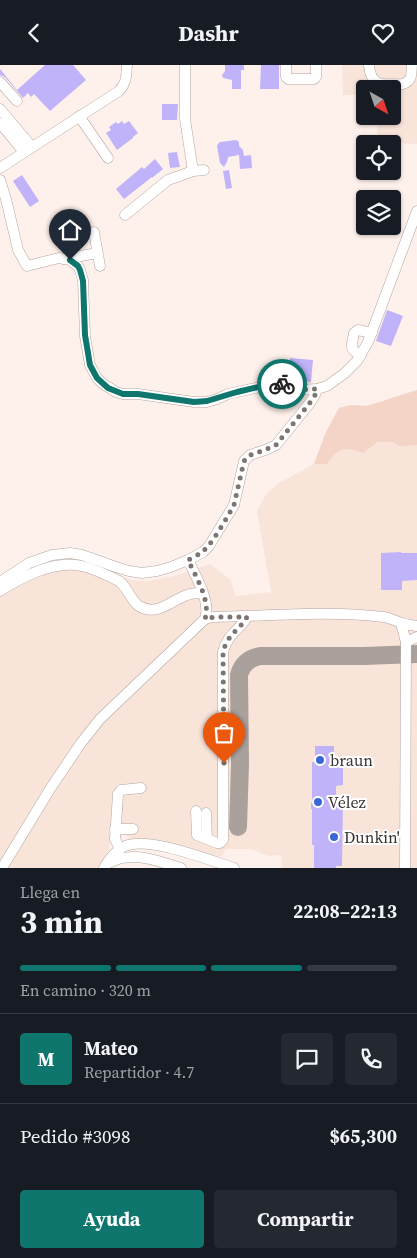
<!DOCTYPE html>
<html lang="es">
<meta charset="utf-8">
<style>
body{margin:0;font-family:"Source Serif 4",serif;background:#242831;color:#f1f3f6;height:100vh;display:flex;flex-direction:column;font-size:19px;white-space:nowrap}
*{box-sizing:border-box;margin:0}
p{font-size:16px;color:#9ea1a6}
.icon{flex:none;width:28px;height:28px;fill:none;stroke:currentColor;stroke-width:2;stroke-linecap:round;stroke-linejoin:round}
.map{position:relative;height:803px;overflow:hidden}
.details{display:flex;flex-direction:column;background:#171b24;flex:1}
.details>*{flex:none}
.needle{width:32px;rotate:140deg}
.fabs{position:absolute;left:356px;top:15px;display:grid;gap:10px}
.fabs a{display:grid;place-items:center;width:45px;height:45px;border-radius:5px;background:#171b24;box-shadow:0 1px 4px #0004;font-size:25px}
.pin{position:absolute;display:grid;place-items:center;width:42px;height:42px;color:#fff;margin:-51px -21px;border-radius:50% 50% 50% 0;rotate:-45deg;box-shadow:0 0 5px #0007}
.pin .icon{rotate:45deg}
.courier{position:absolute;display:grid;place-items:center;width:50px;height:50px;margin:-25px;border:4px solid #0f766e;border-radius:50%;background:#fff;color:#222;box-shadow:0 1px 6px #0007}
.summary em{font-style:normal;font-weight:700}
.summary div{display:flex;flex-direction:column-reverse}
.summary{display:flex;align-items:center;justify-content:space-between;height:85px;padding:0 20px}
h1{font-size:32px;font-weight:700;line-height:38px}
.bar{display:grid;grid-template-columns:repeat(4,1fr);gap:8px 5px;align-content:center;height:60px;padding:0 20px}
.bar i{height:6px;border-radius:4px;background:#363941}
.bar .current{background:#0f766e}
.bar p{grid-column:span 4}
.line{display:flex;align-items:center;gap:12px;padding:0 20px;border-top:1px solid #363941}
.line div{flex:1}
.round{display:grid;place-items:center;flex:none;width:52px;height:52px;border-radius:5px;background:#242831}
.button{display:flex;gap:10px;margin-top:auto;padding:10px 20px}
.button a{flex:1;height:58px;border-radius:5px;background:#0f766e;color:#fff;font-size:20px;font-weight:700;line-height:58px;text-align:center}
.button a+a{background:#242831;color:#f1f3f6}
header{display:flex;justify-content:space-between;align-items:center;height:65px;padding:0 20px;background:#171b24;font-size:22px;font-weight:700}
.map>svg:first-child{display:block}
.built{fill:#f9e4da}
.green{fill:#f4d4c6}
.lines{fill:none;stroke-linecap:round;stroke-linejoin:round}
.taxiway{stroke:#aaa09c;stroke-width:18}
.building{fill:#c0b3f9}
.minor-casing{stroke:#b3a6a0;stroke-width:11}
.minor{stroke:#fff;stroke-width:10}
.done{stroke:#7e7572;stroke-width:5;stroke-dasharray:0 9}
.route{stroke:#0f766e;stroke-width:6}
.poi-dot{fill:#3967d7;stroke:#fff;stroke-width:2}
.labels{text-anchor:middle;stroke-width:4;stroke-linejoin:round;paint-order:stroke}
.poi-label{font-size:16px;fill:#393331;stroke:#fff;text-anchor:start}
</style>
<header><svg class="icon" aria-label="back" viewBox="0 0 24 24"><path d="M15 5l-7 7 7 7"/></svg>Dashr<svg class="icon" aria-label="heart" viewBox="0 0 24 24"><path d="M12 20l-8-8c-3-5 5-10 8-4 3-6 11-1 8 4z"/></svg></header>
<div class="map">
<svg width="417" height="803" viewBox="0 0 417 803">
<rect width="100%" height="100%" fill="#fef0ea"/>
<g class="built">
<polygon points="342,0 417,0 417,79 395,78 377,68 377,51 392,51 392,24 365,24 365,30 343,30"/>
<polygon points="417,325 417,803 282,803 281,790 268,791 251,784 226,784 221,792 185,781 149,775 130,775 126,770 111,769 109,784 98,803 0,803 0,522 48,500 82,492 88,499 131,515 143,516 148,516 175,511 210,499 230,514 236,531 271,527 257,446 267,428 279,418 314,399 326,367 339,343 351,340 367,341"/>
</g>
<path class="green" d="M417 325V380L400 381 392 377H378L363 388C345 381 338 382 327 399H314L326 367 339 343 351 340 367 341Z"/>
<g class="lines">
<path class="taxiway" d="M238 762 240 699 239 610C242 599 249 593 260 591H364L417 589"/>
</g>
<g class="building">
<polygon points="45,0 73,0 86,15 50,46 34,29 31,32 28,28 23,33 5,12 0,10 0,4 17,25"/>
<polygon points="225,0 244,0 244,5 241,5 241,24 232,24 232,15 223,13 222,10 225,6"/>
<polygon points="261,0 279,0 279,24 260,24"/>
<polygon points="162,39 178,39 177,55 162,55"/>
<polygon points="122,56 124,59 129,56 138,68 133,72 133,73 117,85 106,68 111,65 109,62 116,57 118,59"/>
<polygon points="236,75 239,77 239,81 243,85 244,91 251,90 252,103 240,104 239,90 228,92 227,97 224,102 220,98 217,81 218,79 220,77"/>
<polygon points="177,87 180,102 170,103 168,88"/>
<polygon points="155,94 163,104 152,113 152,112 124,134 116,124 142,102 144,104"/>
<polygon points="229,105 232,123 226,124 223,106"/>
<polygon points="22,110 39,136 30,142 13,116"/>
<polygon points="387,245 403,251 391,281 376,276"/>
<polygon points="290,293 313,295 311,317 292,315 288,313"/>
<polygon points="401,487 401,488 417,488 417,515 402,516 402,525 381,525 381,488"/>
<polygon points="315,681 334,681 334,696 343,696 343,720 336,721 336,736 343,736 342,801 336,801 336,803 314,803 314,780 312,780 312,744 311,744 311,738 312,738 312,697 315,697"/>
</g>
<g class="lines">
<g class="minor-casing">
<g id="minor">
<polyline points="185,0 185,54 193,106"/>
<polyline points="286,0 286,12 288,14 314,14 316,12 316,0"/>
<path d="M369 0C371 24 385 19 403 19 413 16 411 8 412 0"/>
<polyline points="0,17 17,36"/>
<polyline points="0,44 32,82"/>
<polyline points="79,51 108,93"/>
<polyline points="0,58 24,87"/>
<path d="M0 103 119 26C127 17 126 12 127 0"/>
<polyline points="0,115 6,134 18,185 27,201 59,193 70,195 78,201 80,205 83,215 85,271 90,300 97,313 102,318 116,327 123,329 138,329 194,337 207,337 217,334 228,329 278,318 285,319 296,325 317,324 327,321 345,308 357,296 368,277 417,146"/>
<polyline points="125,150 168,115 193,106 204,105"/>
<polyline points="94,167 100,201"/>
<polyline points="64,194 97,188"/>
<path d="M361 290C348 285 352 280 354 268L358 265 372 268"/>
<polyline points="0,517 29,498 52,490 70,488 82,490 116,502 129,506 142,508 157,506 171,502 188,495 203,487 209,481 234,440 244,396 250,390 265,385 276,380 309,339 315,330 317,324"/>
<path d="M0 526C20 513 51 497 76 500 89 501 107 510 119 516 128 523 131 536 139 541 157 552 170 536 187 530 192 528 197 528 202 528"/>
<path d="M205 554 213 552C270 551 327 545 384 552 391 553 395 556 402 558 407 560 412 560 417 561"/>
<polyline points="401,558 406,577 405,803"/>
<polyline points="406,577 417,572"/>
<path d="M196 746 197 770 217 778H220L223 775V587C228 568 239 566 247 552"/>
<polyline points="206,748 207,774"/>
<polyline points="115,764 133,764"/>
<polyline points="120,784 115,774 118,729 121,725 141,723"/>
<path d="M109 798C132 785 157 796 181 803"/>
<path d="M2 803 50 724 81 678 100 654 205 554C211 536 196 512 188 495"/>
<path d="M104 803C109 794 116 785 125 781 149 771 209 795 234 803"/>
</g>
</g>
<use href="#minor" class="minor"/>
</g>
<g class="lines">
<path class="done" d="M224 698 223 587C228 568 239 566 247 552H214L205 554C211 536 196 512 188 495 192 493 198 490 202 487 211 481 228 451 234 440L244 396 250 390 265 385 276 380 309 339 315 330 317 324 296 325 285 319H282"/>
<polyline class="route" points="70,195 78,201 80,205 83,216 85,270 90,300 97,313 108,323 123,329 138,329 194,337 207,336 237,327 271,319 282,319"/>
</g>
<g class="poi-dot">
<circle cx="320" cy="695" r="5"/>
<circle cx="318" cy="737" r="5"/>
<circle cx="334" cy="772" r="5"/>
</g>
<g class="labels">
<g class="poi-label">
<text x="330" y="701">braun</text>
<text x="328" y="743">Vélez</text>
<text x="344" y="778">Dunkin'</text>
</g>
</g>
</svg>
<div class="fabs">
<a><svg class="needle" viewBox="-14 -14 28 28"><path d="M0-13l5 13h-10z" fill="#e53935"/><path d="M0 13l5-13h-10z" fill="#9ea1a6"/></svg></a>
<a><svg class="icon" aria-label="locate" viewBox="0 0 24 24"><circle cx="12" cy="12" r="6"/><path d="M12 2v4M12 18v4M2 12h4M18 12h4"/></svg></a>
<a><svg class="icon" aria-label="layers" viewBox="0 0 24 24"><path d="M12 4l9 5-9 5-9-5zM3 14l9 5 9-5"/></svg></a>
</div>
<div class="pin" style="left:224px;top:698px;background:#ea580c"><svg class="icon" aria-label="bag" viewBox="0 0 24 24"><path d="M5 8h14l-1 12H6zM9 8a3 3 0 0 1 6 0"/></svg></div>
<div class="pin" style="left:70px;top:195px;background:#1f2937"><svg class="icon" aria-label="home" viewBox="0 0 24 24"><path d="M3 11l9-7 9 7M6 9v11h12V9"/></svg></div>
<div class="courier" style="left:282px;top:319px"><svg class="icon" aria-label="bike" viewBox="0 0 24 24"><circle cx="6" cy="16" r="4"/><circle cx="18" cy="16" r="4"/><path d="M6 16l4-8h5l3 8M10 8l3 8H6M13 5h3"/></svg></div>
</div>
<section class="details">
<div class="summary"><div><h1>3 min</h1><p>Llega en</p></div><em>22:08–22:13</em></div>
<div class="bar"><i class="current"></i><i class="current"></i><i class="current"></i><i></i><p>En camino · 320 m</p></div>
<div class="line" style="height:90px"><b class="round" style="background:#0f766e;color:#fff">M</b><div><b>Mateo</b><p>Repartidor · 4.7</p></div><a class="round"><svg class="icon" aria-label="chat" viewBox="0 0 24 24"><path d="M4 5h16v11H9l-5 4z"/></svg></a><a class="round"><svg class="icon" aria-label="phone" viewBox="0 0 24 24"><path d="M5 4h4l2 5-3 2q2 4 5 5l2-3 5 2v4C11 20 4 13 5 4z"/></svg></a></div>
<div class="line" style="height:65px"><div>Pedido #3098</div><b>$65,300</b></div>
<div class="button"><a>Ayuda</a><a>Compartir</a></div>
</section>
